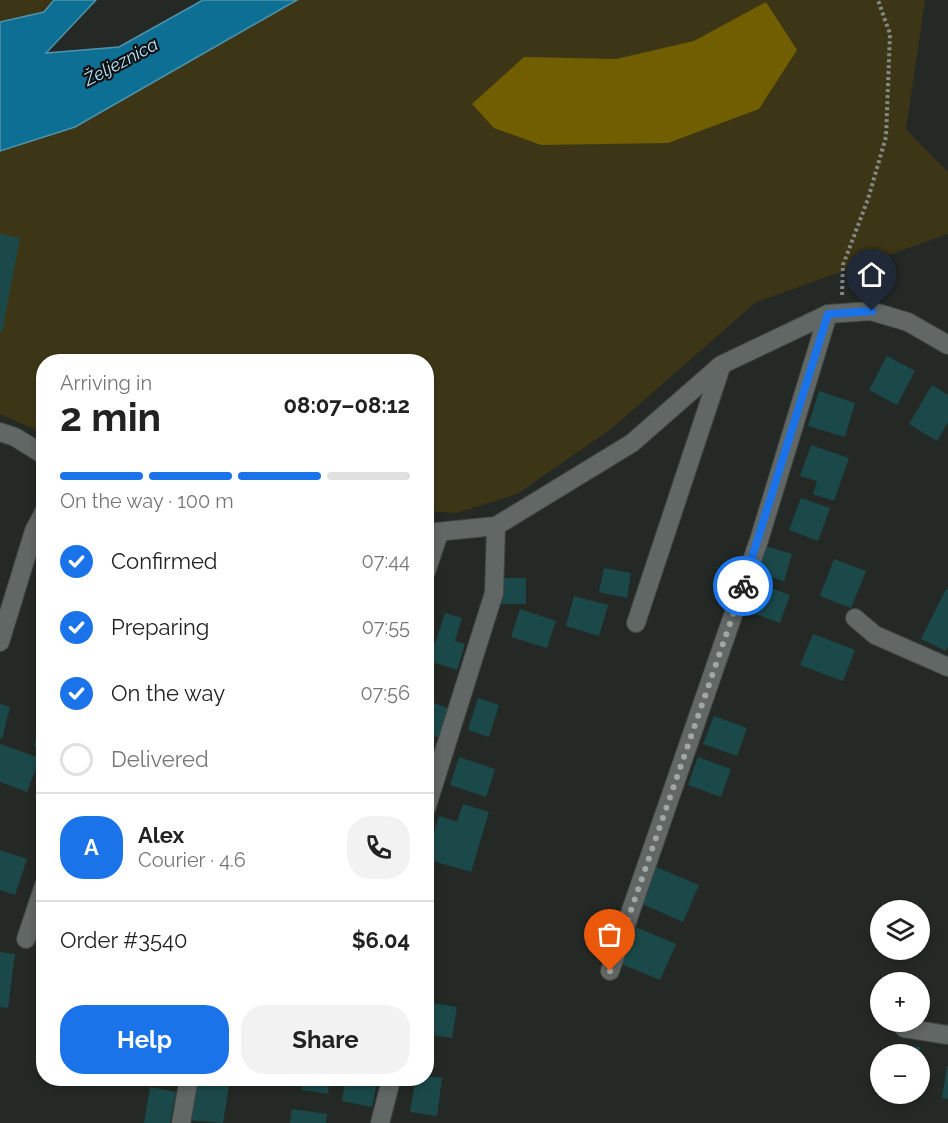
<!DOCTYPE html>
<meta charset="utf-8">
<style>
body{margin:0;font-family:Raleway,sans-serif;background:#f2f2f2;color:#222;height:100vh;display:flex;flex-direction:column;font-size:22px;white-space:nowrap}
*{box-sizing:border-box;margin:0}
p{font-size:20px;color:#767676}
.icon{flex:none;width:33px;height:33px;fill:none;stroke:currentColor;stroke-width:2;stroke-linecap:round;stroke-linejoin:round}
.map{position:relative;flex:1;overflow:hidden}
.sheet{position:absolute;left:36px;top:354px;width:398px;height:732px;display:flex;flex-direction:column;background:#fff;border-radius:24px;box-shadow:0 3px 9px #0003}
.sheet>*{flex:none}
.controls{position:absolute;left:870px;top:900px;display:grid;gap:12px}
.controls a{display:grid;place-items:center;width:60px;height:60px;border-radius:50%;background:#fff;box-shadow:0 3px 9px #0003;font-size:30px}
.pin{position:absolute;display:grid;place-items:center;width:51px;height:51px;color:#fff;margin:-62px -26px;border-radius:50% 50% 50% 0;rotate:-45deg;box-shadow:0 0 6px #0007}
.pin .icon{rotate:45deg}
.courier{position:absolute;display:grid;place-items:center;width:60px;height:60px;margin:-30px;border:4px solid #1a73e8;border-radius:50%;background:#fff;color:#222;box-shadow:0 2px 8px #0007}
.overview em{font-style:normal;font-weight:700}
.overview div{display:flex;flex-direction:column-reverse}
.overview{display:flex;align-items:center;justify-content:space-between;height:102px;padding:0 24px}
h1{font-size:39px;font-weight:700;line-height:45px}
.bar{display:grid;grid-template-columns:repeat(4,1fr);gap:9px 6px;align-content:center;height:72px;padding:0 24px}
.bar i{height:8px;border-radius:4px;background:#e0e0e0}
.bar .on{background:#1a73e8}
.bar p{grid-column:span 4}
.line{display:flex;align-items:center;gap:15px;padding:0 24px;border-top:2px solid #e0e0e0}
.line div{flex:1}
.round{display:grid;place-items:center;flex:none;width:63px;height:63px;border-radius:24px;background:#f2f2f2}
ol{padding:0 24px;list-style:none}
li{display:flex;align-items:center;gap:18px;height:66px}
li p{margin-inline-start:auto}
li .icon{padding:6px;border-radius:50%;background:#1a73e8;color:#fff;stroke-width:4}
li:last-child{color:#767676}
li i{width:33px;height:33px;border:3px solid #e0e0e0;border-radius:50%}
.cta{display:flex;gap:12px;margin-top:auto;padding:12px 24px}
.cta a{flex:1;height:69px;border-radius:24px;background:#1a73e8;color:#fff;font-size:24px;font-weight:700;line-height:69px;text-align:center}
.cta a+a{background:#f2f2f2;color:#222}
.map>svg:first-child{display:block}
.green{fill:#3d3616}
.forest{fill:#705e01}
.water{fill:#0e6f94;stroke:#4f94ad;stroke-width:1.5}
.building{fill:#1b494a}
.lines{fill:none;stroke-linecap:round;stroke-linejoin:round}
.street-casing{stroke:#414643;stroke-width:20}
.path{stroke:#848986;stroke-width:4;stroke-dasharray:3 3;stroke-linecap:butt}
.street{stroke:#616764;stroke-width:18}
.done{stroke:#a2a6a4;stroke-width:6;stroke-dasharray:0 10.8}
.route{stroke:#1a73e8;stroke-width:8}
.labels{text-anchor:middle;stroke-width:4.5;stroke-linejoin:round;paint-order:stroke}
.water-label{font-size:18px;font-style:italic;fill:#b4e4fe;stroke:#0f1110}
</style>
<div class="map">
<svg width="948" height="1123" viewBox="0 0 948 1123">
<rect width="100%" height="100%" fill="#242926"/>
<g class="green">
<polygon points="0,0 54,0 44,12 0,22"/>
<polygon points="297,0 925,0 906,129 948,172 948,234 756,302 611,429 517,494 456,513 426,511 426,362 44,362 43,433 0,414 0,151 75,127"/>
</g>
<polygon class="forest" points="766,2 797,50 759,109 668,143 541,145 494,128 472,104 524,57 616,59 694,41"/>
<polygon class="water" points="54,0 96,0 46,53 119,47 203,0 297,0 75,127 0,151 0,22 44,12"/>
<g class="building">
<polygon points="0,234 20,238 2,332 0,332"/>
<polygon points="887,356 915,371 897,405 869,390"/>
<polygon points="932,385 948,395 948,422 937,441 909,424"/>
<polygon points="819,391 855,403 845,437 808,426"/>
<polygon points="811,445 849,458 834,501 813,494 817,481 800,476"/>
<polygon points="801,498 830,508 818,541 789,530"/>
<polygon points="765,546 792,554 784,581 757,573"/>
<polygon points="834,559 866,571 851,608 820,596"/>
<polygon points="604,568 631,573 627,598 599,592"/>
<rect x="501" y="578" width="25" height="26"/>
<polygon points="757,583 790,595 780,623 747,611"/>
<polygon points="946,589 948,590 948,646 946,651 921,639"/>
<polygon points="574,596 608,605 599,636 566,626"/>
<polygon points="520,609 556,621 547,648 511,637"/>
<polygon points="445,613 462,618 455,641 465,644 457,670 426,660 426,641 435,644"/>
<polygon points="813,634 855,650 843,681 800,665"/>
<polygon points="478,698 499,705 489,737 468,730"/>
<polygon points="430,701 451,710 440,738 426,733 426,711"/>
<polygon points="0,704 10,707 2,739 0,738"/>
<polygon points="714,716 747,728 737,756 703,744"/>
<polygon points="43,718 44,718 44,749 34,746"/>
<polygon points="0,744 40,758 27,792 0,782"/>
<polygon points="459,757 495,769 486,797 450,785"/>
<polygon points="698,757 731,769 721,797 688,785"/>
<polygon points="463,804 489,812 471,872 426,859 439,816 457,822"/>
<polygon points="0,850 27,859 15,895 0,890"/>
<polygon points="656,867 699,885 683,922 640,903"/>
<polygon points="633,926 676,944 660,980 617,962"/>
<polygon points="0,952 15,954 8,1008 0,1007"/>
<polygon points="426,1002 457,1007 452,1038 426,1034"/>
<polygon points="897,1045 920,1047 920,1054 896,1054"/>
<polygon points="947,1066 948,1066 948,1099 942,1098"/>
<polygon points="426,1076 442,1078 437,1116 410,1112 416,1078 426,1078"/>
<polygon points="195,1078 230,1081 223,1123 189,1120"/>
<polygon points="304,1078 330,1078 328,1094 302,1090"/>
<polygon points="346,1078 378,1078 372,1107 342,1101"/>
<polygon points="150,1087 176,1092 170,1123 144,1123"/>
<polygon points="292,1109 327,1114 326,1123 290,1123"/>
</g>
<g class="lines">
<g class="street-casing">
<g id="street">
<polyline points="0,432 15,437 44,455"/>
<polyline points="426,533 496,526 632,443 721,365 828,314 871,311 908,322 948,345"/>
<polyline points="426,572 439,533"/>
<polyline points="855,618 875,635 948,667"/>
<polyline points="636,623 721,367"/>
<polyline points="0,642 34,531 44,512"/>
<polyline points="426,809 494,593 496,526"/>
<polyline points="26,939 44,885"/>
<polyline points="610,971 759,540 828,314"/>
<polyline points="904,1028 948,1035"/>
<polyline points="181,1123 189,1078"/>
<polyline points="380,1123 390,1084"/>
</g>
</g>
<polyline class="path" points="842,295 843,265 868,199 886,137 890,34 878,0"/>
<use href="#street" class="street"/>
</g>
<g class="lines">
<polyline class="done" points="610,971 743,586"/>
<polyline class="route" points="743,586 828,314 872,311"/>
</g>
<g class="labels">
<g class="water-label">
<text transform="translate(121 62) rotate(-28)" y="6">Željeznica</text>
</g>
</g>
</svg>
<div class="controls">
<a><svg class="icon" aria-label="layers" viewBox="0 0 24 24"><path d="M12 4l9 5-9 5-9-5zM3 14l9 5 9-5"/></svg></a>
<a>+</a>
<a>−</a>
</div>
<div class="pin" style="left:610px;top:971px;background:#ea580c"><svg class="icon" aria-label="bag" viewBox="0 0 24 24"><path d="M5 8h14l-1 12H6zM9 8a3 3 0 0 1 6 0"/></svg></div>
<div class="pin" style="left:872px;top:311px;background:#1f2937"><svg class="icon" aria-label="home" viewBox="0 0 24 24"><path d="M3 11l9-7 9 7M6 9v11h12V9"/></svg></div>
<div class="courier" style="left:743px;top:586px"><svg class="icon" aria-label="bike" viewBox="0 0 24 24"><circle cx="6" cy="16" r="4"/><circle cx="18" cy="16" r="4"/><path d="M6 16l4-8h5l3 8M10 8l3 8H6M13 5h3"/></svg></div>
<section class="sheet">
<div class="overview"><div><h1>2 min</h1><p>Arriving in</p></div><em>08:07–08:12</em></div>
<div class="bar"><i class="on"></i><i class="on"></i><i class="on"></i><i></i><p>On the way · 100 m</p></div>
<ol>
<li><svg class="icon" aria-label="check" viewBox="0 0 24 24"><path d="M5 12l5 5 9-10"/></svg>Confirmed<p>07:44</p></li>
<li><svg class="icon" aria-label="check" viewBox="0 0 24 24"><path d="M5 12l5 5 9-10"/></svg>Preparing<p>07:55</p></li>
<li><svg class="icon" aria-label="check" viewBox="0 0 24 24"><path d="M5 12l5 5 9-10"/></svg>On the way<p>07:56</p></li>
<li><i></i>Delivered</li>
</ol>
<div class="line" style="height:108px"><b class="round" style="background:#1a73e8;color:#fff">A</b><div><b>Alex</b><p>Courier · 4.6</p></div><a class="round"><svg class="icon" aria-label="phone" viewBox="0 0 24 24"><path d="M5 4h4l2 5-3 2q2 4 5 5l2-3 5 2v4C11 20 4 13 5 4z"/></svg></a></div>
<div class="line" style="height:78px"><div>Order #3540</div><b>$6.04</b></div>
<div class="cta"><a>Help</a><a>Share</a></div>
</section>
</div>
